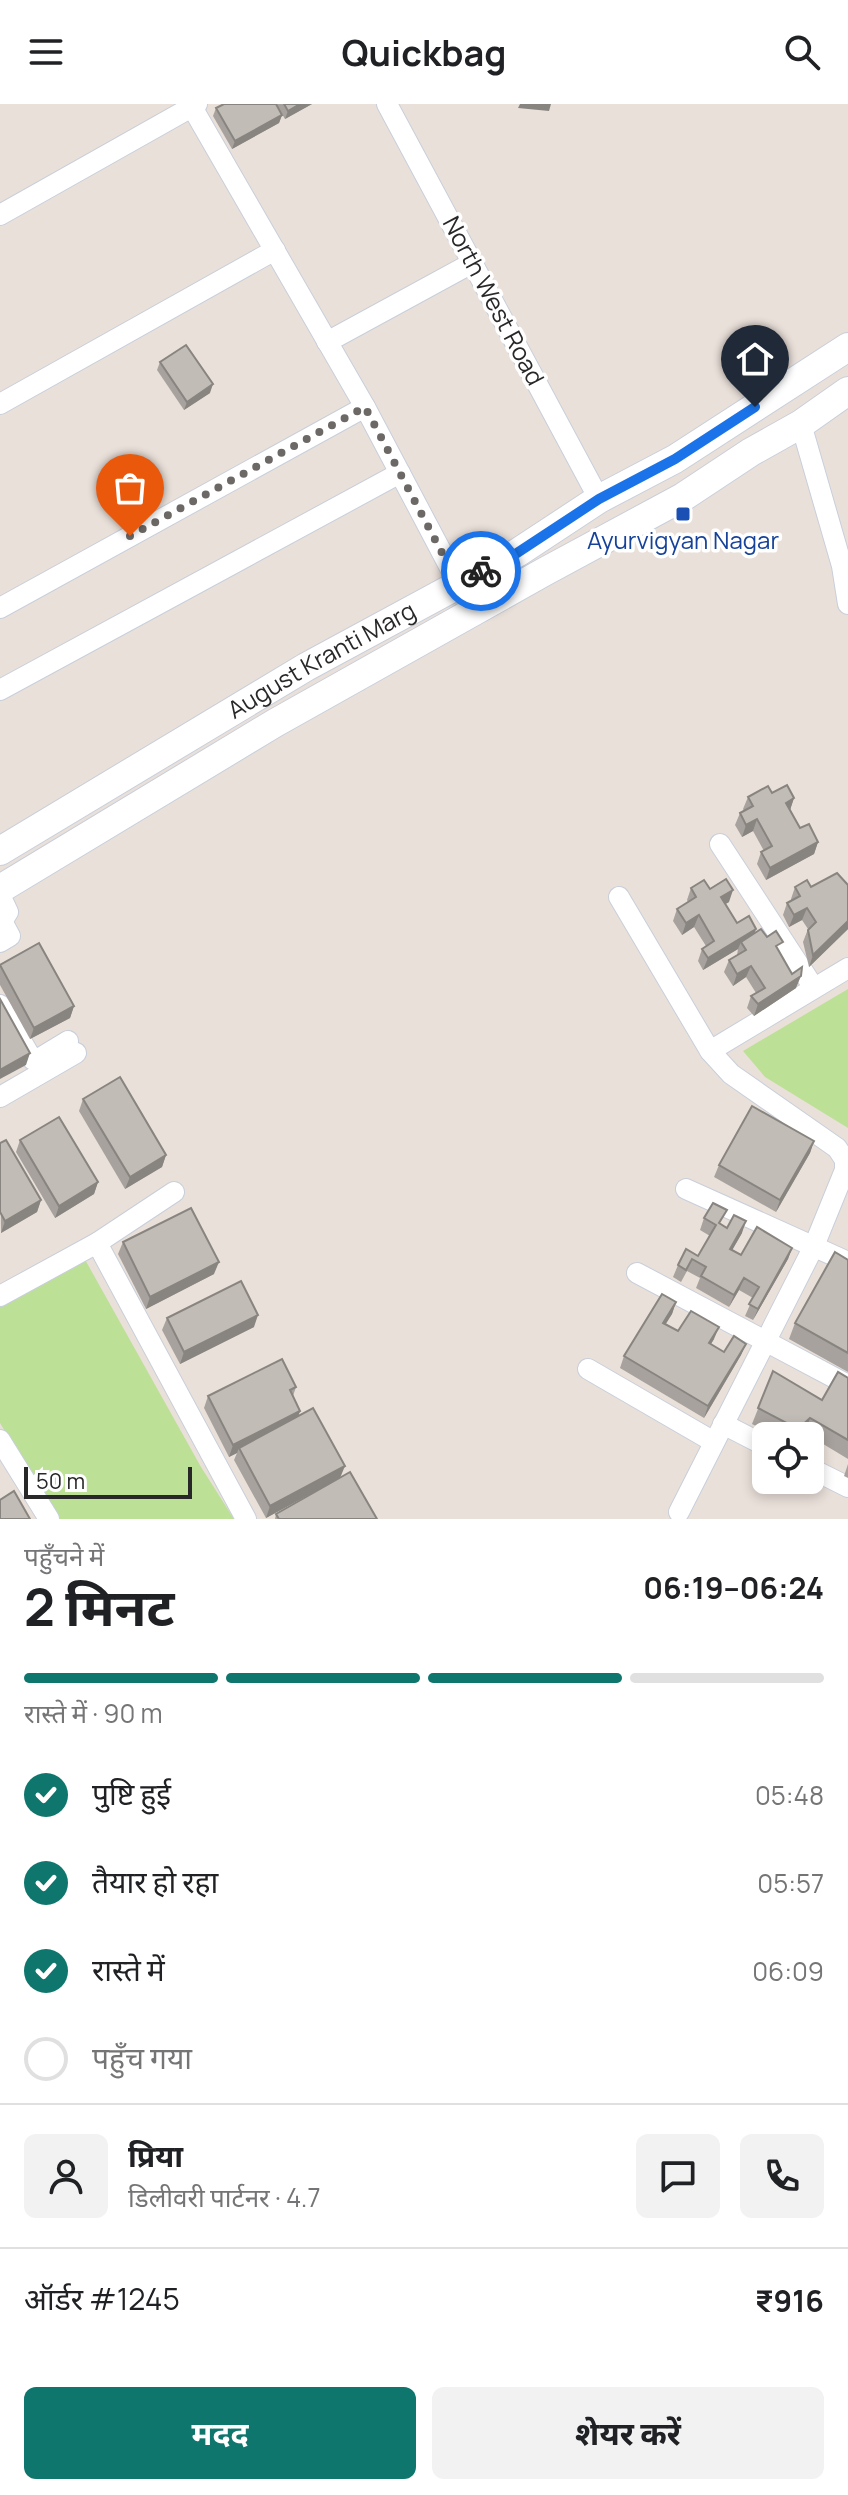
<!DOCTYPE html>
<html lang="hi">
<meta charset="utf-8">
<style>
body{margin:0;font-family:Manrope,"Noto Sans Devanagari",sans-serif;background:#f2f2f2;color:#202124;height:100vh;display:flex;flex-direction:column;font-size:30px;white-space:nowrap}
*{box-sizing:border-box;margin:0}
p{font-size:26px;color:#757577}
.icon{flex:none;width:44px;height:44px;fill:none;stroke:currentColor;stroke-width:2;stroke-linecap:round;stroke-linejoin:round}
.map{position:relative;height:1415px;overflow:hidden}
.side{display:flex;flex-direction:column;background:#fff;flex:1}
.side>*{flex:none}
.fabs{position:absolute;left:752px;top:1318px;display:grid;gap:16px}
.fabs a{display:grid;place-items:center;width:72px;height:72px;border-radius:12px;background:#fff;box-shadow:0 4px 12px #0003;font-size:40px}
.scale{position:absolute;left:24px;bottom:20px;width:168px;box-sizing:border-box;padding-left:8px;border:4px solid #282828;border-top:0;font-size:22px;line-height:28px;white-space:nowrap;color:#282828;-webkit-text-stroke:6px #fff;paint-order:stroke}
.pin{position:absolute;display:grid;place-items:center;width:68px;height:68px;color:#fff;margin:-82px -34px;border-radius:50% 50% 50% 0;rotate:-45deg;box-shadow:0 0 8px #0007}
.pin .icon{rotate:45deg}
.courier{position:absolute;display:grid;place-items:center;width:80px;height:80px;margin:-40px;border:6px solid #1a73e8;border-radius:50%;background:#fff;color:#222;box-shadow:0 2px 10px #0007}
.headline em{font-style:normal;font-weight:700}
.headline div{display:flex;flex-direction:column-reverse}
.headline{display:flex;align-items:center;justify-content:space-between;height:136px;padding:0 24px}
h1{font-size:52px;font-weight:700;line-height:60px}
.bar{display:grid;grid-template-columns:repeat(4,1fr);gap:12px 8px;align-content:center;height:96px;padding:0 24px}
.bar i{height:10px;border-radius:6px;background:#e0e0e0}
.bar .on{background:#0f766e}
.bar p{grid-column:span 4}
.line{display:flex;align-items:center;gap:20px;padding:0 24px;border-top:2px solid #e0e0e0}
.line div{flex:1}
.round{display:grid;place-items:center;flex:none;width:84px;height:84px;border-radius:12px;background:#f2f2f2}
ol{padding:0 24px;list-style:none}
li{display:flex;align-items:center;gap:24px;height:88px}
li p{margin-inline-start:auto}
li .icon{padding:8px;border-radius:50%;background:#0f766e;color:#fff;stroke-width:4}
li:last-child{color:#757577}
li i{width:44px;height:44px;border:4px solid #e0e0e0;border-radius:50%}
.action{display:flex;gap:16px;margin-top:auto;padding:16px 24px}
.action a{flex:1;height:92px;border-radius:12px;background:#0f766e;color:#fff;font-size:32px;font-weight:700;line-height:92px;text-align:center}
.action a+a{background:#f2f2f2;color:#202124}
header{display:flex;justify-content:space-between;align-items:center;height:104px;padding:0 24px;background:#fff;font-size:36px;font-weight:700}
.map>svg:first-child{display:block}
.green{fill:#bde097}
.lines{fill:none;stroke-linecap:round;stroke-linejoin:round}
.minor-casing{stroke:#c8cfda;stroke-width:22}
.secondary-casing{stroke:#c8cfda;stroke-width:30}
.minor{stroke:#fff;stroke-width:20}
.secondary{stroke:#fff;stroke-width:28}
.wall{fill:#a7a29d}
.shaded-wall{fill:#88847f}
.building{fill:#c2bcb6;stroke:#88847f;stroke-width:2}
.done{stroke:#6c6866;stroke-width:8;stroke-dasharray:0 14.4}
.route{stroke:#1a73e8;stroke-width:10}
.transit-dot{fill:#1a4fb4;stroke:#fff;stroke-width:3}
.labels{text-anchor:middle;stroke-width:7;stroke-linejoin:round;paint-order:stroke}
.street-label{font-size:24px;fill:#282828;stroke:#fff}
.transit-label{font-size:24px;fill:#164399;stroke:#fff}
</style>
<header><svg class="icon" aria-label="menu" viewBox="0 0 24 24"><path d="M4 6h16M4 12h16M4 18h16"/></svg>Quickbag<svg class="icon" aria-label="search" viewBox="0 0 24 24"><circle cx="10" cy="10" r="6"/><path d="M15 15l6 6"/></svg></header>
<div class="map">
<svg width="848" height="1415" viewBox="0 0 848 1415">
<rect width="100%" height="100%" fill="#eae0da"/>
<g class="green">
<polygon points="848,885 848,1024 765,973 743,947"/>
<polygon points="78,1143 201,1363 234,1415 58,1415 0,1319 0,1194"/>
</g>
<g class="lines">
<g class="minor-casing">
<g id="minor">
<polyline points="188,0 192,3 365,303 458,479"/>
<polyline points="387,0 599,395"/>
<polyline points="0,111 197,0"/>
<polyline points="327,238 472,159"/>
<polyline points="0,300 275,146"/>
<polyline points="801,320 842,462 848,500"/>
<polyline points="0,504 365,303"/>
<polyline points="0,586 400,369"/>
<polyline points="720,740 814,884"/>
<polyline points="0,791 8,808 0,821"/>
<polyline points="619,793 710,947"/>
<polyline points="0,838 10,832 3,819"/>
<polyline points="0,901 32,955 35,957 68,937"/>
<polyline points="0,993 76,949"/>
<polyline points="686,1085 848,1158"/>
<polyline points="97,1139 246,1415"/>
<polyline points="637,1169 848,1281"/>
<polyline points="0,1192 97,1139 174,1088"/>
<polyline points="588,1265 714,1338"/>
<polyline points="723,1320 766,1342"/>
<polyline points="0,1336 49,1415"/>
<polyline points="810,1364 848,1383"/>
<polyline points="679,1408 814,1142 845,1066 845,1056 837,1044 731,970 710,947 848,864"/>
</g>
</g>
<g class="secondary-casing">
<g id="secondary">
<path id="s1" d="M0 747 306 563 517 449 599 395 675 355 848 243"/>
<polyline points="0,785 275,619 544,468 683,393 751,348 801,320 848,287"/>
</g>
</g>
<use href="#minor" class="minor"/>
<use href="#secondary" class="secondary"/>
</g>
<g class="wall">
<polygon points="276,0 312,0 285,15"/>
<polygon points="216,4 282,11 279,19 232,45 213,12"/>
<polygon points="160,258 210,289 184,306 157,266"/>
<polygon points="772,689 794,694 790,706 800,724 818,738 814,750 766,776 757,760 761,748 764,747 753,727 742,733 735,721 740,709 744,707 743,705 748,693"/>
<polygon points="848,781 848,825 809,863 803,838 808,825 802,816 789,823 783,811 787,799 791,797 791,795 795,783"/>
<polygon points="691,784 710,785 729,798 725,800 737,819 755,829 767,833 779,848 796,884 754,912 747,904 751,892 756,889 746,873 733,882 724,868 729,856 737,851 738,845 703,866 698,857 702,845 706,842 694,823 682,831 673,817 677,805 688,798 687,796"/>
<polygon points="0,861 74,902 70,914 30,935 0,881"/>
<polygon points="83,995 166,1051 162,1063 125,1085 79,1007"/>
<polygon points="20,1036 98,1078 94,1090 55,1114 16,1048"/>
<polygon points="814,1037 810,1049 776,1108 714,1073 719,1061"/>
<polygon points="0,1039 41,1096 37,1108 1,1129"/>
<polygon points="704,1114 742,1129 732,1146 741,1151 792,1144 788,1155 753,1216 745,1212 753,1194 739,1186 729,1203 696,1184 700,1174 687,1167 681,1178 673,1173 678,1161 698,1152 710,1132 700,1126"/>
<polygon points="123,1138 214,1170 146,1205 118,1150"/>
<polygon points="848,1156 848,1268 789,1235 795,1219"/>
<polygon points="676,1198 672,1210 665,1220 678,1227 714,1235 711,1240 724,1248 746,1240 741,1251 704,1314 620,1264 624,1252"/>
<polygon points="167,1214 254,1223 180,1260 162,1226"/>
<polygon points="773,1267 822,1296 848,1274 848,1355 805,1329 801,1332 776,1332 752,1320"/>
<polygon points="296,1283 293,1292 300,1307 298,1312 340,1373 377,1415 275,1415 276,1410 328,1380 266,1414 234,1356 237,1349 229,1353 204,1304 208,1292"/>
<polygon points="848,1360 848,1374 844,1372"/>
</g>
<g class="shaded-wall">
<polygon points="300,0 312,0 285,15 288,7"/>
<polygon points="520,0 551,0 549,7 518,4"/>
<polygon points="282,11 279,19 232,45 235,37"/>
<polygon points="213,280 210,289 184,306 187,298"/>
<polygon points="794,694 790,706 786,699"/>
<polygon points="757,715 753,727 742,733 746,721"/>
<polygon points="818,738 814,750 766,776 770,764"/>
<polygon points="733,786 729,798 717,805 721,793"/>
<polygon points="807,804 802,816 789,823 794,811"/>
<polygon points="699,811 694,823 682,831 686,819"/>
<polygon points="848,817 848,825 809,863 813,851"/>
<polygon points="756,825 752,837 741,838 738,845 703,866 708,854"/>
<polygon points="751,862 746,873 733,882 737,870"/>
<polygon points="801,872 796,884 754,912 758,900"/>
<polygon points="74,902 70,914 30,935 34,924"/>
<polygon points="30,949 26,961 0,975 0,966"/>
<polygon points="814,1037 810,1049 776,1108 780,1096"/>
<polygon points="166,1051 162,1063 125,1085 130,1073"/>
<polygon points="98,1078 94,1090 55,1114 59,1102"/>
<polygon points="41,1096 37,1108 1,1129 5,1117"/>
<polygon points="746,1117 742,1129 726,1157 730,1145"/>
<polygon points="792,1144 788,1155 753,1216 758,1205"/>
<polygon points="219,1158 214,1170 146,1205 150,1193"/>
<polygon points="744,1174 739,1186 729,1203 734,1191"/>
<polygon points="676,1198 672,1210 659,1231 663,1219"/>
<polygon points="258,1211 254,1223 180,1260 184,1248"/>
<polygon points="719,1223 714,1235 704,1251 709,1239"/>
<polygon points="746,1240 741,1251 704,1314 708,1302"/>
<polygon points="300,1307 296,1319 239,1344 237,1349 229,1353 233,1341"/>
<polygon points="810,1314 805,1329 801,1332 795,1332 798,1325"/>
<polygon points="345,1362 340,1374 266,1414 270,1402"/>
</g>
<g class="building">
<polygon points="224,0 276,0 282,11 235,37 216,4"/>
<polygon points="284,0 300,0 288,7"/>
<polygon points="186,241 213,280 187,298 160,258"/>
<polygon points="787,681 794,694 786,699 800,724 809,720 818,738 770,764 761,748 772,742 757,715 746,721 740,709 753,702 748,693 768,682 772,689"/>
<polygon points="837,769 848,781 848,817 813,851 808,826 816,818 807,804 794,811 787,799 800,792 795,783 807,776 811,783"/>
<polygon points="726,775 733,786 721,793 737,819 749,812 756,825 708,854 702,845 714,837 699,811 686,819 677,805 696,793 691,784 704,776 710,785"/>
<polygon points="761,825 767,833 776,827 783,838 776,842 792,870 802,863 801,872 758,900 751,892 765,884 751,862 737,870 729,856 746,846 741,838"/>
<polygon points="39,839 74,902 34,924 0,861"/>
<polygon points="0,895 30,949 0,966"/>
<polygon points="120,973 166,1051 130,1073 83,995"/>
<polygon points="752,1002 814,1037 780,1096 719,1061"/>
<polygon points="59,1013 98,1078 59,1102 20,1036"/>
<polygon points="6,1036 41,1096 5,1117 0,1108 0,1039"/>
<polygon points="713,1099 727,1106 719,1119 727,1124 734,1111 746,1117 730,1145 741,1151 757,1123 792,1144 758,1205 749,1200 759,1183 744,1174 734,1191 701,1172 706,1163 692,1155 686,1166 678,1161 686,1145 698,1152 716,1121 704,1114"/>
<polygon points="191,1104 219,1158 150,1193 123,1138"/>
<polygon points="835,1148 848,1156 848,1249 795,1219"/>
<polygon points="241,1177 258,1211 184,1248 167,1214"/>
<polygon points="662,1190 676,1198 663,1219 678,1227 691,1207 719,1223 709,1239 724,1248 734,1232 746,1240 708,1302 624,1252"/>
<polygon points="282,1255 296,1283 290,1286 300,1307 233,1341 208,1292"/>
<polygon points="773,1267 822,1296 838,1268 848,1274 848,1336 810,1314 798,1325 758,1304"/>
<polygon points="313,1304 345,1362 270,1402 239,1344"/>
<polygon points="350,1368 377,1415 279,1415 276,1410"/>
<polygon points="14,1387 30,1415 0,1415 0,1396"/>
</g>
<g class="lines">
<polyline class="done" points="130,432 365,303 458,479 481,467"/>
<polyline class="route" points="481,467 517,449 599,395 675,355 755,303"/>
</g>
<rect class="transit-dot" x="675" y="402" width="16" height="16" rx="4"/>
<g class="labels">
<g class="street-label">
<text transform="translate(493 197) rotate(62)" y="8">North West Road</text>
<text dy="8" stroke="none"><textPath href="#s1" startOffset="374">August Kranti Marg</textPath></text>
</g>
<g class="transit-label">
<text x="683" y="445">Ayurvigyan Nagar</text>
</g>
</g>
</svg>
<div class="fabs">
<a><svg class="icon" aria-label="locate" viewBox="0 0 24 24"><circle cx="12" cy="12" r="6"/><path d="M12 2v4M12 18v4M2 12h4M18 12h4"/></svg></a>
</div>
<div class="scale">50 m</div>
<div class="pin" style="left:130px;top:432px;background:#ea580c"><svg class="icon" aria-label="bag" viewBox="0 0 24 24"><path d="M5 8h14l-1 12H6zM9 8a3 3 0 0 1 6 0"/></svg></div>
<div class="pin" style="left:755px;top:303px;background:#1f2937"><svg class="icon" aria-label="home" viewBox="0 0 24 24"><path d="M3 11l9-7 9 7M6 9v11h12V9"/></svg></div>
<div class="courier" style="left:481px;top:467px"><svg class="icon" aria-label="bike" viewBox="0 0 24 24"><circle cx="6" cy="16" r="4"/><circle cx="18" cy="16" r="4"/><path d="M6 16l4-8h5l3 8M10 8l3 8H6M13 5h3"/></svg></div>
</div>
<section class="side">
<div class="headline"><div><h1>2 मिनट</h1><p>पहुँचने में</p></div><em>06:19–06:24</em></div>
<div class="bar"><i class="on"></i><i class="on"></i><i class="on"></i><i></i><p>रास्ते में · 90 m</p></div>
<ol>
<li><svg class="icon" aria-label="check" viewBox="0 0 24 24"><path d="M5 12l5 5 9-10"/></svg>पुष्टि हुई<p>05:48</p></li>
<li><svg class="icon" aria-label="check" viewBox="0 0 24 24"><path d="M5 12l5 5 9-10"/></svg>तैयार हो रहा<p>05:57</p></li>
<li><svg class="icon" aria-label="check" viewBox="0 0 24 24"><path d="M5 12l5 5 9-10"/></svg>रास्ते में<p>06:09</p></li>
<li><i></i>पहुँच गया</li>
</ol>
<div class="line" style="height:144px"><a class="round"><svg class="icon" aria-label="person" viewBox="0 0 24 24"><circle cx="12" cy="8" r="4"/><path d="M4 21q1-7 8-7t8 7"/></svg></a><div><b>प्रिया</b><p>डिलीवरी पार्टनर · 4.7</p></div><a class="round"><svg class="icon" aria-label="chat" viewBox="0 0 24 24"><path d="M4 5h16v11H9l-5 4z"/></svg></a><a class="round"><svg class="icon" aria-label="phone" viewBox="0 0 24 24"><path d="M5 4h4l2 5-3 2q2 4 5 5l2-3 5 2v4C11 20 4 13 5 4z"/></svg></a></div>
<div class="line" style="height:104px"><div>ऑर्डर #1245</div><b>₹916</b></div>
<div class="action"><a>मदद</a><a>शेयर करें</a></div>
</section>
